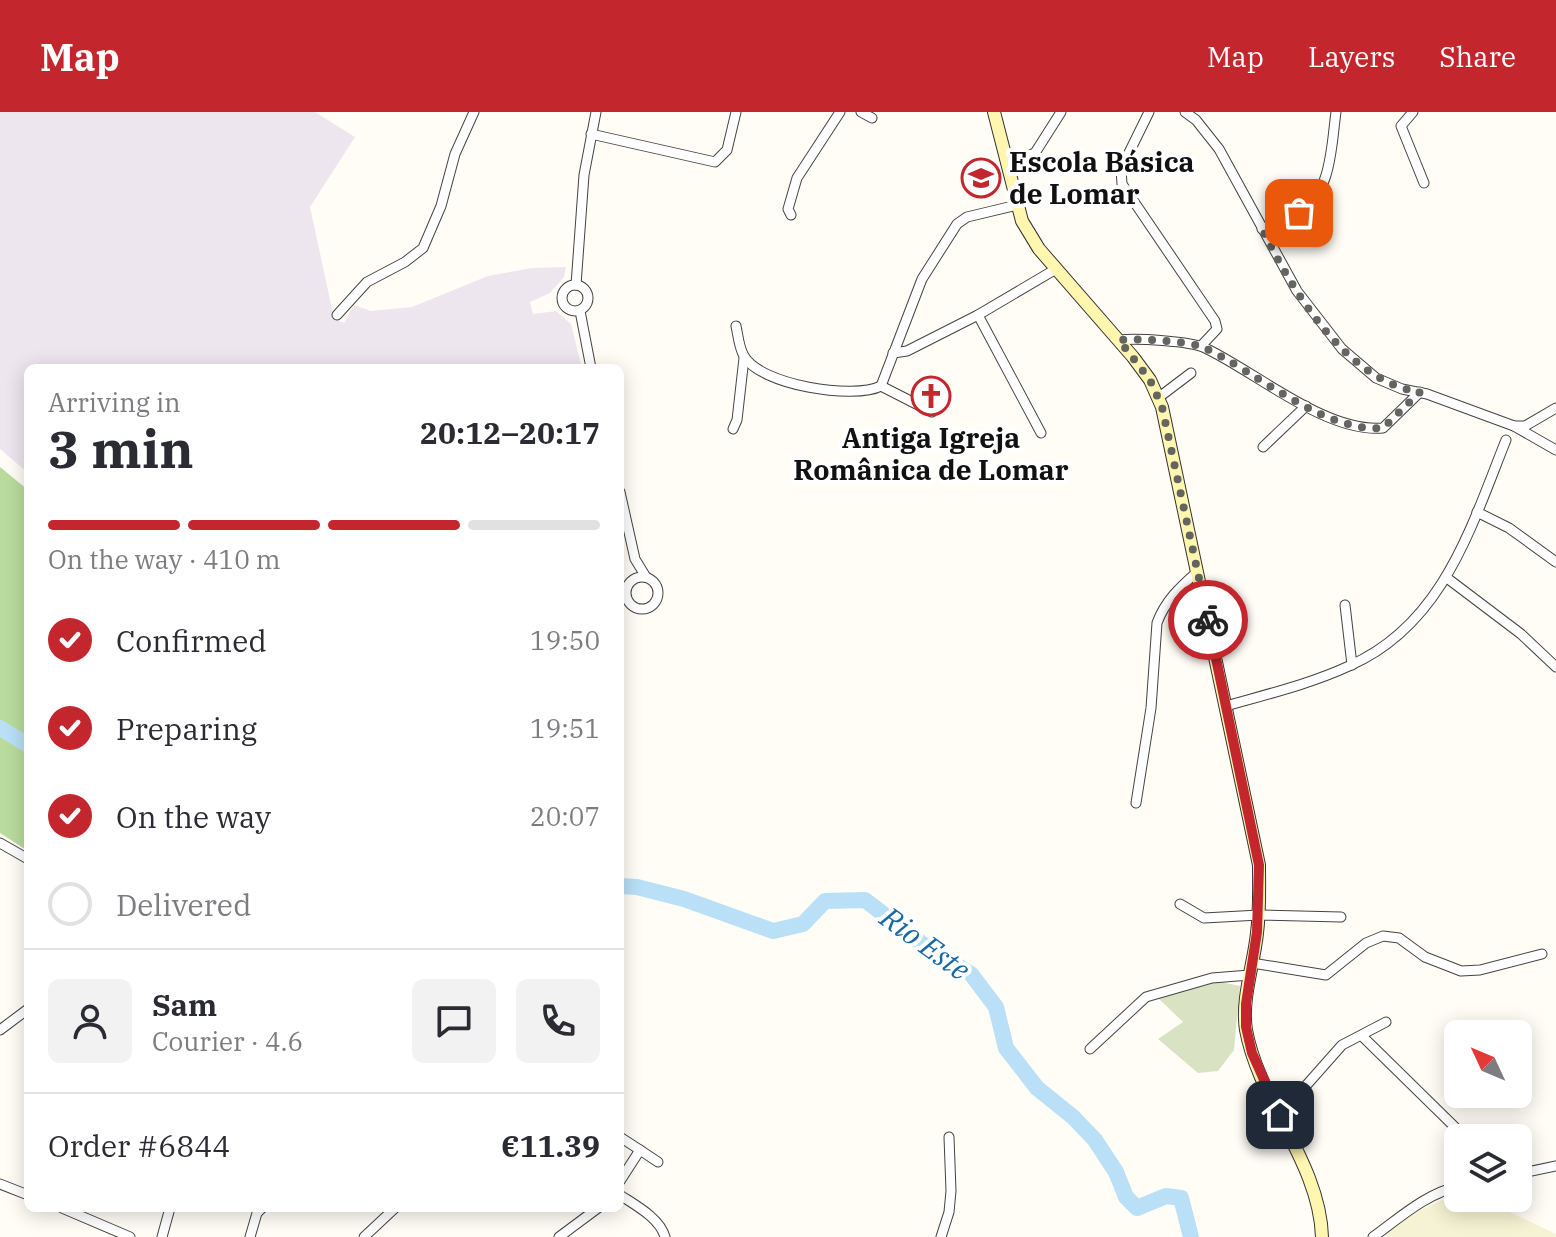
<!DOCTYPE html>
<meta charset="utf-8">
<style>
body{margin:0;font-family:"IBM Plex Serif",serif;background:#f2f2f3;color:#2b2b33;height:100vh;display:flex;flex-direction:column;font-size:30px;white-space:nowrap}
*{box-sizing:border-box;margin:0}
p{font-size:26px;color:#7c7c81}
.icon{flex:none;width:44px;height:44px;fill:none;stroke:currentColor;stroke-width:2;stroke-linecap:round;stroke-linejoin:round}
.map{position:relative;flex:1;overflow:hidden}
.sheet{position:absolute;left:24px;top:252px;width:600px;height:848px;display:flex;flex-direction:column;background:#fff;border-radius:12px;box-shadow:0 4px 20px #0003}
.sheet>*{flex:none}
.needle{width:52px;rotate:314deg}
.fabs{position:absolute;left:1444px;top:908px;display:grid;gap:16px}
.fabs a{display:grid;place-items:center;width:88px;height:88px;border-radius:12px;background:#fff;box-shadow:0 4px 20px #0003;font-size:40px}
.pin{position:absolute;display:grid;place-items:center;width:68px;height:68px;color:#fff;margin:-34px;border-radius:16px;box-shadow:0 4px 12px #0006}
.courier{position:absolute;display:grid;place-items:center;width:80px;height:80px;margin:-40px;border:6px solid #c4262e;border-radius:50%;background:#fff;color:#222;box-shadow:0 2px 10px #0007}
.overview em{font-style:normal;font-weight:700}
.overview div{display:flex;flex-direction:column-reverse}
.overview{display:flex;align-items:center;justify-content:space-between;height:136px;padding:0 24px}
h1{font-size:52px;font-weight:700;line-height:60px}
.bar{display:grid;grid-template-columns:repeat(4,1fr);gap:12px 8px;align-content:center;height:96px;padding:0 24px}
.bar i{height:10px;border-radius:6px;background:#e1e1e2}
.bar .current{background:#c4262e}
.bar p{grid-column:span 4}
.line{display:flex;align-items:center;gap:20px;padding:0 24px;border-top:2px solid #e1e1e2}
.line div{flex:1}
.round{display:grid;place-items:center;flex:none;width:84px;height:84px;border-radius:12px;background:#f2f2f3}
ol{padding:0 24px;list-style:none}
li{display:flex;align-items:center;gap:24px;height:88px}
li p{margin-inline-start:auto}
li .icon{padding:8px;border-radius:50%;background:#c4262e;color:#fff;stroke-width:4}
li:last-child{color:#7c7c81}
li i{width:44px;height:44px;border:4px solid #e1e1e2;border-radius:50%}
header{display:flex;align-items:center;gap:48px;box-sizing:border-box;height:112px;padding:0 40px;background:#c4262e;color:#fff}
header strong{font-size:38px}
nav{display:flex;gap:44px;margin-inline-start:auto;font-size:28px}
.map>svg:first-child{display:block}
.industrial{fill:#eee6ef}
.farmland{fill:#f6f3d4}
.forest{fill:#b9dc9c}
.cemetery{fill:#d9e3c4}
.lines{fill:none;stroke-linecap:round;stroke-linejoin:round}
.river{stroke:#b9e0f7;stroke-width:16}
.street-casing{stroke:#444;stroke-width:11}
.secondary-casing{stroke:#333;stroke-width:14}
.street{stroke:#fff;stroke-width:9}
.secondary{stroke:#fff6b0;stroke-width:12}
.done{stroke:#646461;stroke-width:8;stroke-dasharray:0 14.4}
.route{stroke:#c4262e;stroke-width:10}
.labels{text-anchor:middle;stroke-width:8;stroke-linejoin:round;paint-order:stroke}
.poi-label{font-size:28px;font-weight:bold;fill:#111;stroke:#fff;text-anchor:start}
.water-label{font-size:30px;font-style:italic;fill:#1768a6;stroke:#fff}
</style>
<header>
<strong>Map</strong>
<nav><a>Map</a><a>Layers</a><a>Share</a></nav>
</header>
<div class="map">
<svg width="1556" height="1125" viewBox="0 0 1556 1125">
<rect width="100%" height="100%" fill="#fffdf5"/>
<polygon class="industrial" points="0,0 315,0 355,25 310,95 334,206 344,211 354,193 371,199 412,195 488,164 532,156 566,155 564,165 550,181 530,190 533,202 556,199 571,212 582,256 28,256 28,361 0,337"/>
<polygon class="farmland" points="1456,1082 1458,1086 1482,1087 1556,1122 1556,1125 1391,1125 1385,1122 1420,1098"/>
<polygon class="forest" points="0,355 28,378 28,739 0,721"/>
<polygon class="cemetery" points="1211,868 1240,874 1234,938 1218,959 1198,961 1158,927 1183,910 1156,884"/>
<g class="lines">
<g class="river">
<polyline points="0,616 28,633"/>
<polyline points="620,774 637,775 684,787 773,819 803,812 825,789 865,788 924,833 971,862 996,895 1006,936 1037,976 1073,1005 1095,1028 1116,1060 1126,1085 1137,1096 1166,1084 1181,1086 1191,1125"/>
</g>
<g class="street-casing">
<g id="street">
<polyline points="861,0 872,6"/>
<polyline points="1149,0 1121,57 1122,72 1215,209 1217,217 1201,234"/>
<polyline points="1185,0 1196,8 1219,37 1297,179 1342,237 1376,266 1402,277 1427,282 1514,314 1556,338"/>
<polyline points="1413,0 1401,14 1424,71"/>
<polyline points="591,22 715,50 727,38 736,0"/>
<polyline points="1006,51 1035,41 1061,0"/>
<polyline points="791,103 788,97 797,66 840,0"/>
<path d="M1262 117C1273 112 1286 108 1297 102 1332 82 1331 36 1336 0"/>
<circle cx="575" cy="186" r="13"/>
<polyline points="576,173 584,63 596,0"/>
<polyline points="580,199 591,256"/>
<polyline points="337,203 367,170 405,150 423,136 441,94 455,42 474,0"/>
<polyline points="978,203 1041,321"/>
<path d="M736 214C738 223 739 236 744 244 760 273 854 288 881 274"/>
<path d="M1119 228C1137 226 1190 229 1205 236 1256 260 1326 321 1383 316L1420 280"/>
<polyline points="893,241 907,239 978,203 1056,157"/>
<polyline points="881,274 922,167 957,112 967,105 1017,93"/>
<polyline points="881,274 932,300"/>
<polyline points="1158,286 1191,261"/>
<polyline points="1514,314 1525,314 1556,296"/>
<polyline points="733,317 737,308 744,246"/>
<polyline points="1263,335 1306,294"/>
<polyline points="620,380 635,447 646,465"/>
<polyline points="1477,400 1509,416 1556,450"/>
<circle cx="642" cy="481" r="16"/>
<polyline points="1447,466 1521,522 1556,555"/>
<polyline points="1345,493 1352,553"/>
<path d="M1226 594C1268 582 1310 572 1349 554 1443 513 1471 415 1506 328"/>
<path d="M1136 691 1151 596 1157 511C1165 489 1180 475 1197 460"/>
<polyline points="0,731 28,747"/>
<polyline points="1180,792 1204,806 1259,803 1341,805"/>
<polyline points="1252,851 1326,863 1366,831 1383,824 1399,826 1425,845 1461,859 1480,858 1542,842"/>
<polyline points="0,918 28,897"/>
<polyline points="1362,924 1466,1026"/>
<polyline points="1090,937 1146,885 1212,866 1250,863"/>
<polyline points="1280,1003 1342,933 1386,910"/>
<polyline points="620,1025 640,1038"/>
<polyline points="1518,1062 1556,1054"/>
<polyline points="620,1069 640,1038 658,1050"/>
<polyline points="0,1072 28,1083"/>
<path d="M620 1083C635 1093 660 1106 665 1125"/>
<polyline points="62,1096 130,1125"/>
<polyline points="162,1125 170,1096"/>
<polyline points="250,1125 257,1101 262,1096"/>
<polyline points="364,1125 395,1096"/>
<polyline points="559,1125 598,1096"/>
<polyline points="941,1125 949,1100 951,1079 949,1025"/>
<path d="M1373 1125C1398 1107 1428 1080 1458 1075"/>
</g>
</g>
<g class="secondary-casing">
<path id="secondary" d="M994 0 1022 109 1039 137 1133 245 1150 268 1162 295 1259 753C1259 775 1260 798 1257 821 1254 852 1241 887 1246 918 1259 989 1320 1052 1322 1125"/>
</g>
<use href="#street" class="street"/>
<use href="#secondary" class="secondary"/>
</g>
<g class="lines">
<path class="done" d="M1208 508 1162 295 1150 268 1119 228C1136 226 1190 229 1205 236 1256 260 1325 321 1383 316L1420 280C1345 269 1293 179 1262 117L1299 101"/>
<polyline class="route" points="1208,508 1259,753 1257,820 1246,892 1246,915 1252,941 1280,1003"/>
</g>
<defs>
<g id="school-ring" transform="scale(2)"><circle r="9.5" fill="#fff" stroke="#c4262e" stroke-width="1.5"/><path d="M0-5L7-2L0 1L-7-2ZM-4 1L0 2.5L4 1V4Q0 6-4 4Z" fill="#c4262e"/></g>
<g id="church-ring" transform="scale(2)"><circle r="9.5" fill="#fff" stroke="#c4262e" stroke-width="1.5"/><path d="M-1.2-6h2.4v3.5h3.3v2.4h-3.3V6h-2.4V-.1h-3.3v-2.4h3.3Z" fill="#c4262e"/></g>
</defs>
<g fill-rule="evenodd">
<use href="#school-ring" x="981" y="66"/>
<use href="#church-ring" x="931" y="284"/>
</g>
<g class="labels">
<g class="poi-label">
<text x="1009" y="60">Escola Básica<tspan x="1009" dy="32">de Lomar</tspan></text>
<text x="931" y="336" text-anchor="middle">Antiga Igreja<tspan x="931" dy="32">Românica de Lomar</tspan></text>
</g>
<g class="water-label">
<text transform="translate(925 832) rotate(36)" y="10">Rio Este</text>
</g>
</g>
</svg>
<div class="fabs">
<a><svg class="needle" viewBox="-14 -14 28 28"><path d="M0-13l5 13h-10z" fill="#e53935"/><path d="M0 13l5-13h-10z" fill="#7c7c81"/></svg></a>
<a><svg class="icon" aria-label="layers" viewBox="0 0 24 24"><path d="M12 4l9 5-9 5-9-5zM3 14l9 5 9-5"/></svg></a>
</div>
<div class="pin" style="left:1299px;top:101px;background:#ea580c"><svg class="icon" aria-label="bag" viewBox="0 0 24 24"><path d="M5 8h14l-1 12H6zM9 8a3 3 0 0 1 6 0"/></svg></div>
<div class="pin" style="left:1280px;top:1003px;background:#1f2937"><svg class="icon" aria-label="home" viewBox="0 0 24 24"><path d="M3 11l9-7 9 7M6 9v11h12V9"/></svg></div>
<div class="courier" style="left:1208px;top:508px"><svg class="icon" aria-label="bike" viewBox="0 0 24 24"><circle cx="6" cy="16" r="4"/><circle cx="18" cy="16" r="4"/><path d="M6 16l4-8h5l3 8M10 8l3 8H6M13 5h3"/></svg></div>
<section class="sheet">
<div class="overview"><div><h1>3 min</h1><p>Arriving in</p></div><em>20:12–20:17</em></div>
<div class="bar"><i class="current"></i><i class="current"></i><i class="current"></i><i></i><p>On the way · 410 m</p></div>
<ol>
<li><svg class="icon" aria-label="check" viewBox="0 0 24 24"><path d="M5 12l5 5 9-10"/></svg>Confirmed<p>19:50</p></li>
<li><svg class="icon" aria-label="check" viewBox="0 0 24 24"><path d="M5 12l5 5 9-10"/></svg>Preparing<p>19:51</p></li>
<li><svg class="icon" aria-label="check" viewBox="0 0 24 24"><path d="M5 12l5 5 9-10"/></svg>On the way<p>20:07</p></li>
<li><i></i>Delivered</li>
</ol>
<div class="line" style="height:144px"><a class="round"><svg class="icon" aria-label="person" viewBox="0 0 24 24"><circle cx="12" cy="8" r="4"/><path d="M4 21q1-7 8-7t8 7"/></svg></a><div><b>Sam</b><p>Courier · 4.6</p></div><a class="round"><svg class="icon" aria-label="chat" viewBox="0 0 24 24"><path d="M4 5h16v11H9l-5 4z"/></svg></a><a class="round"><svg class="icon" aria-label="phone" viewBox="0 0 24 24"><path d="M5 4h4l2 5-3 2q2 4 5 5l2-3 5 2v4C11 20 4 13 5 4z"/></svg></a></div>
<div class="line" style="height:104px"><div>Order #6844</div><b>€11.39</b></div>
</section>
</div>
